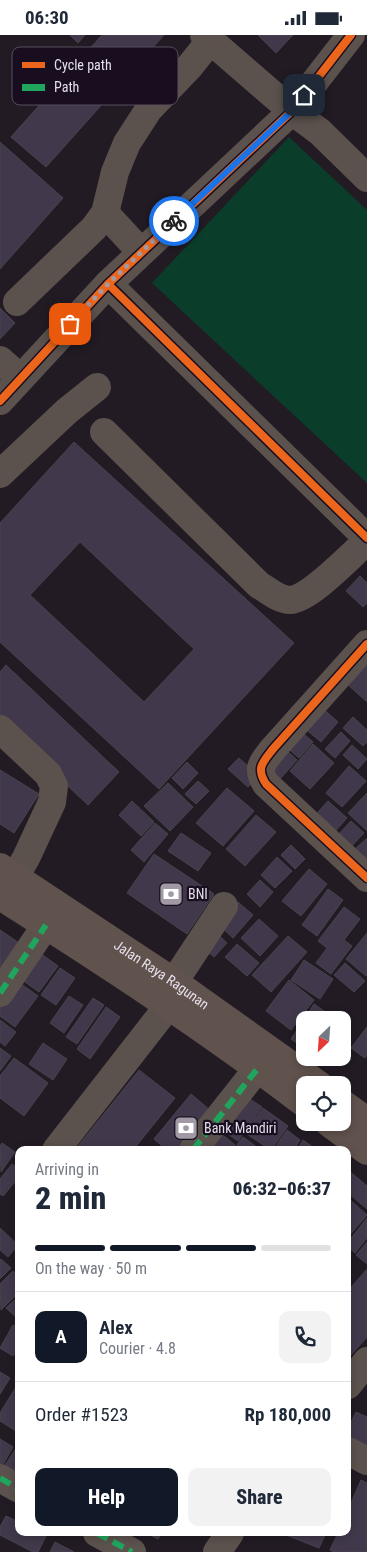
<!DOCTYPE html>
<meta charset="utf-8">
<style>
body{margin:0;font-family:"Roboto Condensed",sans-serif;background:#f2f2f3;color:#1f2937;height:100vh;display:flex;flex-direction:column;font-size:19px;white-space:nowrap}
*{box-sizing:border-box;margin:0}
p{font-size:16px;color:#747a83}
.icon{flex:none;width:28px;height:28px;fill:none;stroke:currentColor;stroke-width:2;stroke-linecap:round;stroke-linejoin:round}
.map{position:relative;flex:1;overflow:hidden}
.sheet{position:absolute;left:15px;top:1111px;width:336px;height:390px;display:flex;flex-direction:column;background:#fff;border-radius:10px;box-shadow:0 2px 8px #0003}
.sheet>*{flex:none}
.needle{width:32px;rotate:205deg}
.buttons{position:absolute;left:296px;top:976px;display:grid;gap:10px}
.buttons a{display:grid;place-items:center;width:55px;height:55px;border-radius:10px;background:#fff;box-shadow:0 2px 8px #0003;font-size:25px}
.pin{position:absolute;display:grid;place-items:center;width:42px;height:42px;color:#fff;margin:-21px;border-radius:10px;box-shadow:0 2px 8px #0006}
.courier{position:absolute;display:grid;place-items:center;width:50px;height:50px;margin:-25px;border:4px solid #1a73e8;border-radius:50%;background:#fff;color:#222;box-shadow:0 1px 6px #0007}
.summary em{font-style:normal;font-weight:800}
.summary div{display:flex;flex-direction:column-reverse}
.summary{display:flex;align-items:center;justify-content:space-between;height:85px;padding:0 20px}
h1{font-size:32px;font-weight:800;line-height:38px}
.bar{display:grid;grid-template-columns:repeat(4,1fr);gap:8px 5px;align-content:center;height:60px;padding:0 20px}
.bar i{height:6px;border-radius:4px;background:#e0e1e3}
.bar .current{background:#111827}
.bar p{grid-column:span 4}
.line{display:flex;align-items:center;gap:12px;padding:0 20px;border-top:1px solid #e0e1e3}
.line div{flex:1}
.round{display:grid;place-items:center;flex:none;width:52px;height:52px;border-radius:10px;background:#f2f2f3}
.primary-button{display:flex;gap:10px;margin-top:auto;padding:10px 20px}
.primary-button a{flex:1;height:58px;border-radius:10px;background:#111827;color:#fff;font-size:20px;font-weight:800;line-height:58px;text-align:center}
.primary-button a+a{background:#f2f2f3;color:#1f2937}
.status{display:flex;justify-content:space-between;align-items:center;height:35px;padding:0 25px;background:#fff;direction:ltr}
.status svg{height:14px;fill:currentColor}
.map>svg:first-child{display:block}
.green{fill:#0a3e2b}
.building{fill:#41394b;stroke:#48434c;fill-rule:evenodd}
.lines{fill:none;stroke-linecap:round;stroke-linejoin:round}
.minor{stroke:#5c524d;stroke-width:28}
.major{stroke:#60524d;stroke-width:28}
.quiet{stroke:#20a55d;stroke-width:6;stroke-dasharray:12 6;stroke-linecap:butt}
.cycleway-casing{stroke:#190e1f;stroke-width:11}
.cycleway{stroke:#eb651d;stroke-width:8}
.done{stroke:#a19aa5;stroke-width:5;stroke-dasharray:0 9}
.route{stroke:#1a73e8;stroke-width:6}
.labels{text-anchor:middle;stroke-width:4.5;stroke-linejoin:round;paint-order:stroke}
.poi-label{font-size:14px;fill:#e6deea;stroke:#190e1f;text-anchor:start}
.street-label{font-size:14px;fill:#e6deea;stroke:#190e1f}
.key{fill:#190e1f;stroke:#564c5c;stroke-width:1}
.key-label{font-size:14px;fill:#e6deea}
</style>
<div class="status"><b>06:30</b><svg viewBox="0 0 49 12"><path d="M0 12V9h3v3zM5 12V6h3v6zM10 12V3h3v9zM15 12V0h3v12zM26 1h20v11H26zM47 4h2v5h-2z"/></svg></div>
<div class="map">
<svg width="367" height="1517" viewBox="0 0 367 1517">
<rect width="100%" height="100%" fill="#221b24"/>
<polygon class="green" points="289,102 367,175 367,448 152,248"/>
<g class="building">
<polygon points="70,0 85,0 78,8"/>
<polygon points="102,0 164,0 46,132 11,102"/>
<polygon points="258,0 293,0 276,18"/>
<polygon points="0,107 63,163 0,234"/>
<polygon points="0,273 15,288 0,304"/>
<path d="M74 407 294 608 159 754 0 607V488ZM80 507 194 614 144 667 30 560Z"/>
<polygon points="360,541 367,548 367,568 363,572 346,556"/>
<polygon points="367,624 367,667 346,648"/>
<polygon points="6,630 119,737 88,770 0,687 0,637"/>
<polygon points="320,671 338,687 321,707 302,691"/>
<polygon points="353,682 367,695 367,707 363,711 343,693"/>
<polygon points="296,692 313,707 299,723 282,708"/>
<polygon points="341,697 350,706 335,723 325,714"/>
<polygon points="313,709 334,728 310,754 290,736"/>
<polygon points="352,710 367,724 358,734 343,720"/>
<polygon points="283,712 297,725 280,744 266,731"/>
<polygon points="239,723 259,741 248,752 228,734"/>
<polygon points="187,727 198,738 183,754 172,743"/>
<polygon points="349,731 366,746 342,772 326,758"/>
<polygon points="0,735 39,759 14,798 0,789"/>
<polygon points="198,746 209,756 196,769 185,759"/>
<polygon points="168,748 193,772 170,796 144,771"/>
<polygon points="227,753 254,776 223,811 196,788"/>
<polygon points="367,758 367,796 348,778"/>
<polygon points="132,766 154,787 141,801 119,780"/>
<polygon points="328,766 347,783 330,802 311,785"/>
<polygon points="256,780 276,797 245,831 226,814"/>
<polygon points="351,786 364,798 348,815 335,803"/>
<polygon points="155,788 168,799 144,827 131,815"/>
<polygon points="181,798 211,818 198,836 168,816"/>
<polygon points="367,803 367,829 354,815"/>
<polygon points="291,810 305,824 295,834 281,820"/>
<polygon points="154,819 214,859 187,899 127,858"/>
<polygon points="277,822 292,836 275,853 261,840"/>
<polygon points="309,834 327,849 301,881 282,866"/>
<polygon points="260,845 273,857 260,872 247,859"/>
<polygon points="328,854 343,865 317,901 302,890"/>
<polygon points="238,867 253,880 233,903 218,889"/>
<polygon points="344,872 360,884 344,905 352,911 331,939 316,928 327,913 318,906"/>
<polygon points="259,884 278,901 260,921 241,903"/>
<polygon points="0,895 22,910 5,936 0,932"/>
<polygon points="215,897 227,908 214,922 202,912"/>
<polygon points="367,898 367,939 366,941 346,924"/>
<polygon points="288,901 307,917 271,957 252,940"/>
<polygon points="237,909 259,928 247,941 225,922"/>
<polygon points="37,916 58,931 39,957 18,942"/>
<polygon points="304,925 333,944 320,964 291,945"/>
<polygon points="345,928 365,946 354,957 334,940"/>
<polygon points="60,933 75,943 56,970 41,960"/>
<polygon points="289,945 314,965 291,995 266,976"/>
<polygon points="17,946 38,961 15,992 0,981 0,970"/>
<polygon points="69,961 83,970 64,998 50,988"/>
<polygon points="93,963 104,970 77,1009 66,1002"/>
<polygon points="314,969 337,985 305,985 305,1014 291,1004"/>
<polygon points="106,972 120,982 90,1024 77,1014"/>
<polygon points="0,985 16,997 5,1011 0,1007"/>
<polygon points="367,992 367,1020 365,1023 351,1013"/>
<polygon points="43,1008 67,1024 53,1045 29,1029"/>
<polygon points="0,1013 11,1021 0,1036"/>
<polygon points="14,1023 48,1048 24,1081 0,1063 0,1041"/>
<polygon points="139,1035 175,1063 133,1115 75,1115"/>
<polygon points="191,1059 217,1081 190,1115 167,1115 154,1104"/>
<polygon points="242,1059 262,1072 238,1106 218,1092"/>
<polygon points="263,1073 288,1091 271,1115 245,1098"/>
<polygon points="214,1093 235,1110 231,1115 214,1115 204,1107"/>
<polygon points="287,1095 300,1105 294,1115 275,1115 274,1114"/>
<polygon points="243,1102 261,1115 233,1115"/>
<polygon points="303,1105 317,1115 297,1115"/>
<polygon points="2,1108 15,1117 1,1137 0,1111"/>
<polygon points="12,1129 19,1134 19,1142 3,1161 0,1159 0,1144"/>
<polygon points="348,1135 367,1151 367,1174 348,1158"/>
<polygon points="348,1163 367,1180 348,1202"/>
<polygon points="367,1183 367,1203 355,1218 348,1212 348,1207"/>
<polygon points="0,1193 18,1210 8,1222 0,1215"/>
<polygon points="367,1207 367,1229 356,1220"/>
<polygon points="1,1224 11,1233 0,1244 0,1225"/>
<polygon points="367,1234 367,1302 351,1320 348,1317 348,1256"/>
<polygon points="13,1236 19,1243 19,1257 1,1275 0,1249"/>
<polygon points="19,1261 19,1285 6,1273"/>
<polygon points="13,1290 19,1293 19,1312 13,1321 0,1313"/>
<polygon points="0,1337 10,1343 0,1359"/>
<polygon points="16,1352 19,1354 19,1398 0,1386 0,1378"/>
<polygon points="356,1377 367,1382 367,1413 348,1402 348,1393"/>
<polygon points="0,1404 13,1412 0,1435"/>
<polygon points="15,1415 19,1417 19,1439 5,1430"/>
<polygon points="361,1445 367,1448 367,1517 334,1517 330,1515 338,1498 348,1498 348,1475"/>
<polygon points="6,1481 19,1487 19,1498 39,1498 46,1501 38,1517 33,1517 0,1500 0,1492"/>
<polygon points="146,1498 162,1498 158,1504"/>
<polygon points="281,1498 326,1498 319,1513"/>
<polygon points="55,1507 74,1517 50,1517"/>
</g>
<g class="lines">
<g class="minor">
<polyline points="204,0 292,76 320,97 367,143"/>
<polyline points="105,178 141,217"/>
<polyline points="108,249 367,503"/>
<polyline points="17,267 94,193 105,178 115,137 127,108 149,74 190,31 210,6"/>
<polyline points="0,325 20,343"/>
<polyline points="0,366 108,249 292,76 351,0"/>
<path d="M104 397 259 550C268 555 279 565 290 565 310 564 351 520 367 506"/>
<polyline points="0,439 67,376 97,352"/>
<path d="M367 609 273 714C262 728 256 733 266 749L367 843"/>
<polyline points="0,694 48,739 54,751 52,767 26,823 15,842"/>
<polyline points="174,947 224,871"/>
<polyline points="0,958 46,890"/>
<polyline points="56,1115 169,970"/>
<polyline points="193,1115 258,1033"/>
<polyline points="348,1350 367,1326"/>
<polyline points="348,1416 367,1426"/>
<polyline points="0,1443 19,1454"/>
<polyline points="97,1498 132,1517"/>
<polyline points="217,1517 230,1498"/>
</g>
<g class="major">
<path id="s1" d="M0 832 174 947 319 1050"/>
<path d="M0 861C104 927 207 994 305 1069"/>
<polyline points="342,1068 367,1086"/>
<polyline points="329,1088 367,1116"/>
</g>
<g class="quiet">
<polyline points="0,958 46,890"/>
<polyline points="193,1115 258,1033"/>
<polyline points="0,1443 19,1454"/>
<polyline points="97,1498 132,1517"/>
</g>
<g class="cycleway-casing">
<g id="cycleway">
<polyline points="108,249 367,503"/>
<polyline points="0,366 108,249 292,76 351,0"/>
<path d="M367 609 273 714C262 728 256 733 266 749L367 843"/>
</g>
</g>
<use href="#cycleway" class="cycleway"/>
</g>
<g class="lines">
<polyline class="done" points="70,289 108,249 174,186"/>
<polyline class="route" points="174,186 292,76 304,60"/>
</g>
<defs>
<g id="bank-square" transform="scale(1.25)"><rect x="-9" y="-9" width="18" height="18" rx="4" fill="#a19aa5" stroke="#190e1f"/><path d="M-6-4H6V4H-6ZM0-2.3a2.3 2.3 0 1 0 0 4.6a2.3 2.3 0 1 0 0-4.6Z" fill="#fff"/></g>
</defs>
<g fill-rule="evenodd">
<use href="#bank-square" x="171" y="859"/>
<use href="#bank-square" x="186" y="1093"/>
</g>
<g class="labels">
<g class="poi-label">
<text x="188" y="864">BNI</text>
<text x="204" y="1098">Bank Mandiri</text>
</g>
<g class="street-label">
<text dy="5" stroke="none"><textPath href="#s1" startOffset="194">Jalan Raya Ragunan</textPath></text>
</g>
</g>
<rect x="12" y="12" width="166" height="58" rx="8" class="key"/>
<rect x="22" y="27" width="23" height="6" fill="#eb651d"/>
<rect x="22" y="49" width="23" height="7" fill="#20a55d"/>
<g class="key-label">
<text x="54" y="35">Cycle path</text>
<text x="54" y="57">Path</text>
</g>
</svg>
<div class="buttons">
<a><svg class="needle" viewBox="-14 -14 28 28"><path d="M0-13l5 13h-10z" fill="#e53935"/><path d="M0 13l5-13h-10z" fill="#747a83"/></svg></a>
<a><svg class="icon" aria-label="locate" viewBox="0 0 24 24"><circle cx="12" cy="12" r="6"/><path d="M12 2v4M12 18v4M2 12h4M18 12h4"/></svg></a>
</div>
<div class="pin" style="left:70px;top:289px;background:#ea580c"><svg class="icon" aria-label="bag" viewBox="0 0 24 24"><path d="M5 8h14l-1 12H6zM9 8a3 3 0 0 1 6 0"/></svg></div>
<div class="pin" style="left:304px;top:60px;background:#1f2937"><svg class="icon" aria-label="home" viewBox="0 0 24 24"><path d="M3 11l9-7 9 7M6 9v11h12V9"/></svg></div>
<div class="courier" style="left:174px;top:186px"><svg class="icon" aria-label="bike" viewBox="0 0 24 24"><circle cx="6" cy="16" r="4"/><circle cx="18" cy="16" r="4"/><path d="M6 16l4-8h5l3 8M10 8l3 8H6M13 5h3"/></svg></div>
<section class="sheet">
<div class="summary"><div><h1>2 min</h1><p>Arriving in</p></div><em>06:32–06:37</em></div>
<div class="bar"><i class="current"></i><i class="current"></i><i class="current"></i><i></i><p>On the way · 50 m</p></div>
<div class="line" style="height:90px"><b class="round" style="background:#111827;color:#fff">A</b><div><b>Alex</b><p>Courier · 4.8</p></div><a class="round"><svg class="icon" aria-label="phone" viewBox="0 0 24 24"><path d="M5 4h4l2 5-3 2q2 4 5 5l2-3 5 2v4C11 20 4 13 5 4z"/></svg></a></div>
<div class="line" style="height:65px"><div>Order #1523</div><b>Rp 180,000</b></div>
<div class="primary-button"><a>Help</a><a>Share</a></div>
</section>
</div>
